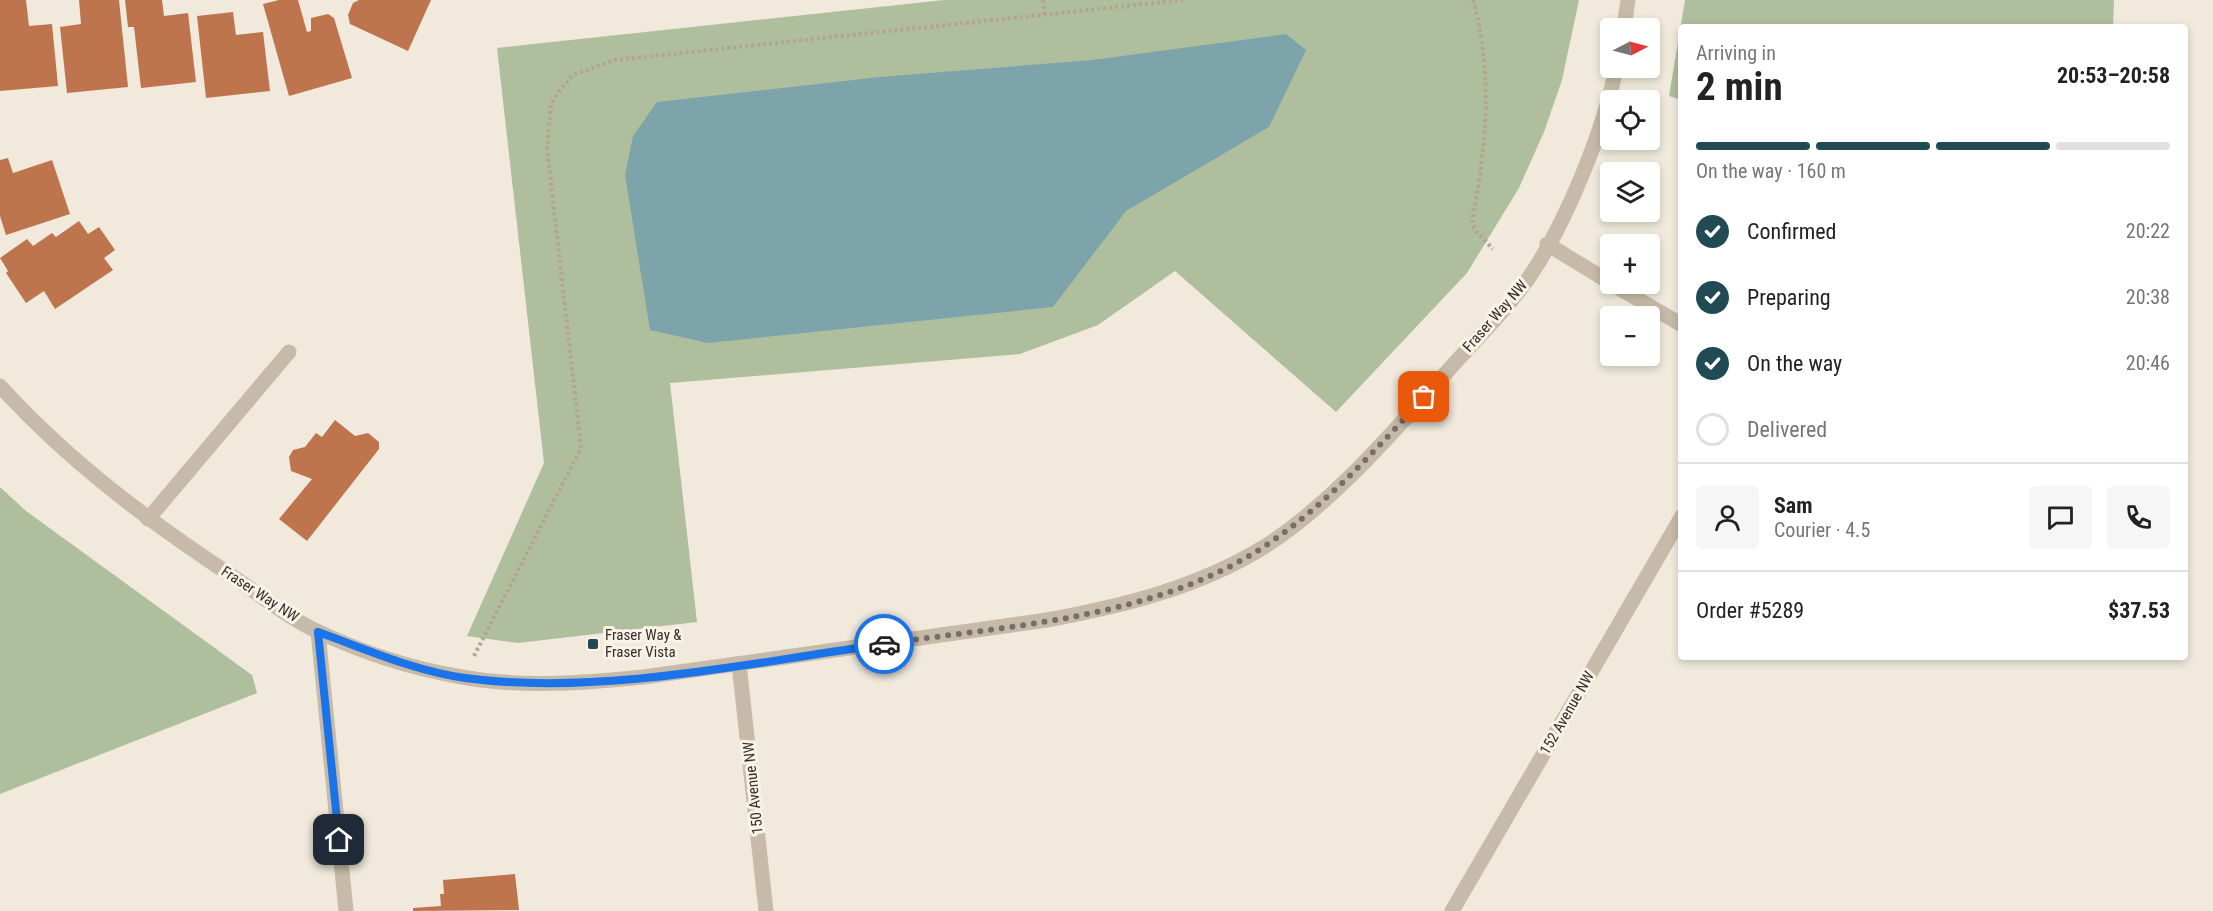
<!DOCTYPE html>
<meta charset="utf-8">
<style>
body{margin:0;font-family:"Roboto Condensed",sans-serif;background:#f6f6f6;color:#222;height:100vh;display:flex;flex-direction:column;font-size:22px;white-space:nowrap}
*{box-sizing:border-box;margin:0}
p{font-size:20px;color:#767676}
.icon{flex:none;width:33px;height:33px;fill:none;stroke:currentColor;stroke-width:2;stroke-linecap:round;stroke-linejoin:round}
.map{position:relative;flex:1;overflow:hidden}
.side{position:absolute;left:1678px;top:24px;width:510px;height:636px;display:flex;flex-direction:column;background:#fff;border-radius:6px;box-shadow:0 3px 9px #0003}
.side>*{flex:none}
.needle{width:39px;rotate:84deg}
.buttons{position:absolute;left:1600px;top:18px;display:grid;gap:12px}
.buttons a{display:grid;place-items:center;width:60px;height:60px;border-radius:6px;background:#fff;box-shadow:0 3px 9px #0003;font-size:30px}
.pin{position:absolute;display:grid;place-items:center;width:51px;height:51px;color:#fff;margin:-26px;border-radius:12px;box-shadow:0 3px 9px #0006}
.courier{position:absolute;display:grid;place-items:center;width:60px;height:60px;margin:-30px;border:4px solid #1a73e8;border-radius:50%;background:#fff;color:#222;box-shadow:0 2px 8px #0007}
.summary em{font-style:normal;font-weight:700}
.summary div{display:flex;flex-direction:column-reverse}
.summary{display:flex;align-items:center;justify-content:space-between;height:102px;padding:0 18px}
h1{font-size:39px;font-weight:700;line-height:45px}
.bar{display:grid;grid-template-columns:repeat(4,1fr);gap:9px 6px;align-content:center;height:72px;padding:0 18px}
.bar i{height:8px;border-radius:4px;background:#e0e0e0}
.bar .on{background:#204b53}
.bar p{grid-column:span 4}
.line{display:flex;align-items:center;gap:15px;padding:0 18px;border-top:2px solid #e0e0e0}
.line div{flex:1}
.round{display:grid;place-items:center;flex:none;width:63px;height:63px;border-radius:6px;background:#f6f6f6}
ol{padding:0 18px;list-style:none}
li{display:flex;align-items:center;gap:18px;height:66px}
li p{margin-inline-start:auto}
li .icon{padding:6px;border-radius:50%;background:#204b53;color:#fff;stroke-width:4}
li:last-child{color:#767676}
li i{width:33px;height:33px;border:3px solid #e0e0e0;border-radius:50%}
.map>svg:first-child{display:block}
.green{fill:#afbe9d}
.water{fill:#7da4ab}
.building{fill:#be744c}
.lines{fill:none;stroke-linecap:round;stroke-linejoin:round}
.path{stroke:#b3a493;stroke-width:4;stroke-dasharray:3 3;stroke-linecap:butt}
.minor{stroke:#c7baa8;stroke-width:15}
.tertiary{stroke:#c7baa8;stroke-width:15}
.done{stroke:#766f67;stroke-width:6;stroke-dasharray:0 10.8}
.route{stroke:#1a73e8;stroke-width:8}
.poi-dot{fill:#204b53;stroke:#f8f2e8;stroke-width:2}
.labels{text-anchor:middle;stroke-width:6;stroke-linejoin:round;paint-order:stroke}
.street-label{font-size:15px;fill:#352d28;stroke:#f8f2e8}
.poi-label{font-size:15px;fill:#352d28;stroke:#f8f2e8;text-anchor:start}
</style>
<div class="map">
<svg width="2213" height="911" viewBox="0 0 2213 911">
<rect width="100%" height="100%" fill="#f0e9dc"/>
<g class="green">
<polygon points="944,0 1579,0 1562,80 1544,132 1519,188 1467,273 1336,412 1175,271 1098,325 1020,354 670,383 697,622 518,643 467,636 544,463 497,48"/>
<polygon points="1685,0 2114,0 2113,27 1682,27 1681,100 1669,96"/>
<polygon points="0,487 26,511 252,675 257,693 0,794"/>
</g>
<polygon class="water" points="1286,34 1306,50 1269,127 1126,211 1053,307 708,343 650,330 625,175 633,136 657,102 880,77 1092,60"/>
<g class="building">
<polygon points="0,0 26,0 29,26 52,24 58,86 0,91"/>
<polygon points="79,0 119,0 128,87 67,93 60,27 81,24"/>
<polygon points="125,0 162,0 164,16 188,13 196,82 141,88 134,27 128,27"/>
<polygon points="279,0 298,0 307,32 311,31 311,18 328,14 334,18 352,78 289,96 263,4"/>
<polygon points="431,0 408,51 350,24 348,15 353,3 359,0"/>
<polygon points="233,12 236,35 263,32 270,91 206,98 197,16"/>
<polygon points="8,158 13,173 52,160 70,214 6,235 0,216 0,160"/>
<polygon points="79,221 88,234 99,227 115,250 104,258 113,270 55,309 44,291 26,303 6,273 8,271 0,258 27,239 33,246 52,233 56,237"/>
<polygon points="335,420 355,436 368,433 379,442 379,449 307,541 279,519 312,479 291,471 289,457 293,450 305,447 316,433 322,437"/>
<polygon points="515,874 519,910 413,911 413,908 441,906 440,894 444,894 443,880"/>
</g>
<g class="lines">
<g class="path">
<polyline points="1043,0 1045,16"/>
<path d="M1473 0C1493 72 1487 147 1472 220L1474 229 1493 249"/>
<polyline points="474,656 581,448 547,148 551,104 561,89 573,75 615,60 1183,0"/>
</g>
<g class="minor">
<polyline points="1547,244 1611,283"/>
<polyline points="1612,284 1682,325"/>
<polyline points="148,519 289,352"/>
<polyline points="318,632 346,911"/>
<polyline points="739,664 766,911"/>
<polyline points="1452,911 1682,516"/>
</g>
<g class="tertiary">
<polyline points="1624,28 1628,0"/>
<path d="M0 386C69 462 150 522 235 578 262 596 290 619 319 632 364 653 414 669 462 677 522 688 584 683 644 677L1047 620C1123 606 1197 588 1264 547 1331 505 1401 424 1453 365 1479 336 1508 308 1530 276 1566 223 1604 130 1616 68"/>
</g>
</g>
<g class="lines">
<path class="done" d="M884 644C1012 625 1154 619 1265 546 1325 506 1376 450 1424 397"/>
<path class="route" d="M339 840 318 632C366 649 414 671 465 678 598 696 751 663 884 644"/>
</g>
<rect class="poi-dot" x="587" y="638" width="12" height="12" rx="3"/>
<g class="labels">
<g class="street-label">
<text transform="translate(1495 316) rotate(-49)" y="5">Fraser Way NW</text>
<text transform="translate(260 594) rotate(33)" y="5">Fraser Way NW</text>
<text transform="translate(1567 713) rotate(-60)" y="5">152 Avenue NW</text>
<text transform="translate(753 788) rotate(-96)" y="5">150 Avenue NW</text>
</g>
<g class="poi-label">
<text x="605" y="640">Fraser Way &amp;<tspan x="605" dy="17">Fraser Vista</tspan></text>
</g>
</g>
</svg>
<div class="buttons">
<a><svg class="needle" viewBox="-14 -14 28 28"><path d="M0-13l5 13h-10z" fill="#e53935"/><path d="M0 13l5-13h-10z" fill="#767676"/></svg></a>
<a><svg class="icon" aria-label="locate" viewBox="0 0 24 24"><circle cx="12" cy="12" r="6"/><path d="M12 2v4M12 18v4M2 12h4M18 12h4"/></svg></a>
<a><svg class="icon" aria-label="layers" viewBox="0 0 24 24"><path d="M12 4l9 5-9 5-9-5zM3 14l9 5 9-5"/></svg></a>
<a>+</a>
<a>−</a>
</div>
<div class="pin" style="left:1424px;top:397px;background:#ea580c"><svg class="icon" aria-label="bag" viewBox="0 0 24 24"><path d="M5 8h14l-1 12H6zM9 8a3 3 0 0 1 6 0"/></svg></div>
<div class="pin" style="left:339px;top:840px;background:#1f2937"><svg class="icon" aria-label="home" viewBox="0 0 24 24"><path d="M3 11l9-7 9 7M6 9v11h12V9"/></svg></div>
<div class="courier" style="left:884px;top:644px"><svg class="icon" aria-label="car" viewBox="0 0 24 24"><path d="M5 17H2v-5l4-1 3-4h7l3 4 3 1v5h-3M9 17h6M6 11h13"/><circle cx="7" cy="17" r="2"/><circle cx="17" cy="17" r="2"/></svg></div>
<section class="side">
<div class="summary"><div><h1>2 min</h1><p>Arriving in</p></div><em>20:53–20:58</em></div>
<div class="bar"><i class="on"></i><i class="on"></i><i class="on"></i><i></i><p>On the way · 160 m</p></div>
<ol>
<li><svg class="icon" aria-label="check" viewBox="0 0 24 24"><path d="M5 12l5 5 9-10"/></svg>Confirmed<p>20:22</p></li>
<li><svg class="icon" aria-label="check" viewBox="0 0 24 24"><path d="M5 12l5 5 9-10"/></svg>Preparing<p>20:38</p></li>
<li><svg class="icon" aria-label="check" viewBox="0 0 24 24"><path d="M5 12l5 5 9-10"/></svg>On the way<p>20:46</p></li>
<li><i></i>Delivered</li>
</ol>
<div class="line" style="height:108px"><a class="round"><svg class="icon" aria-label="person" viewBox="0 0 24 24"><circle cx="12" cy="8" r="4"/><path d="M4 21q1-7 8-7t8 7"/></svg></a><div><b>Sam</b><p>Courier · 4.5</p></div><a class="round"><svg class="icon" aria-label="chat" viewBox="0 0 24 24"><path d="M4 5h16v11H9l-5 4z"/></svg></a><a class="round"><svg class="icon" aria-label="phone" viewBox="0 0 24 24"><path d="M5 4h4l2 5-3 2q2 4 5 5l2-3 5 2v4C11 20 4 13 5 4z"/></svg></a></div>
<div class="line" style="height:78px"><div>Order #5289</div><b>$37.53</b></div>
</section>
</div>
